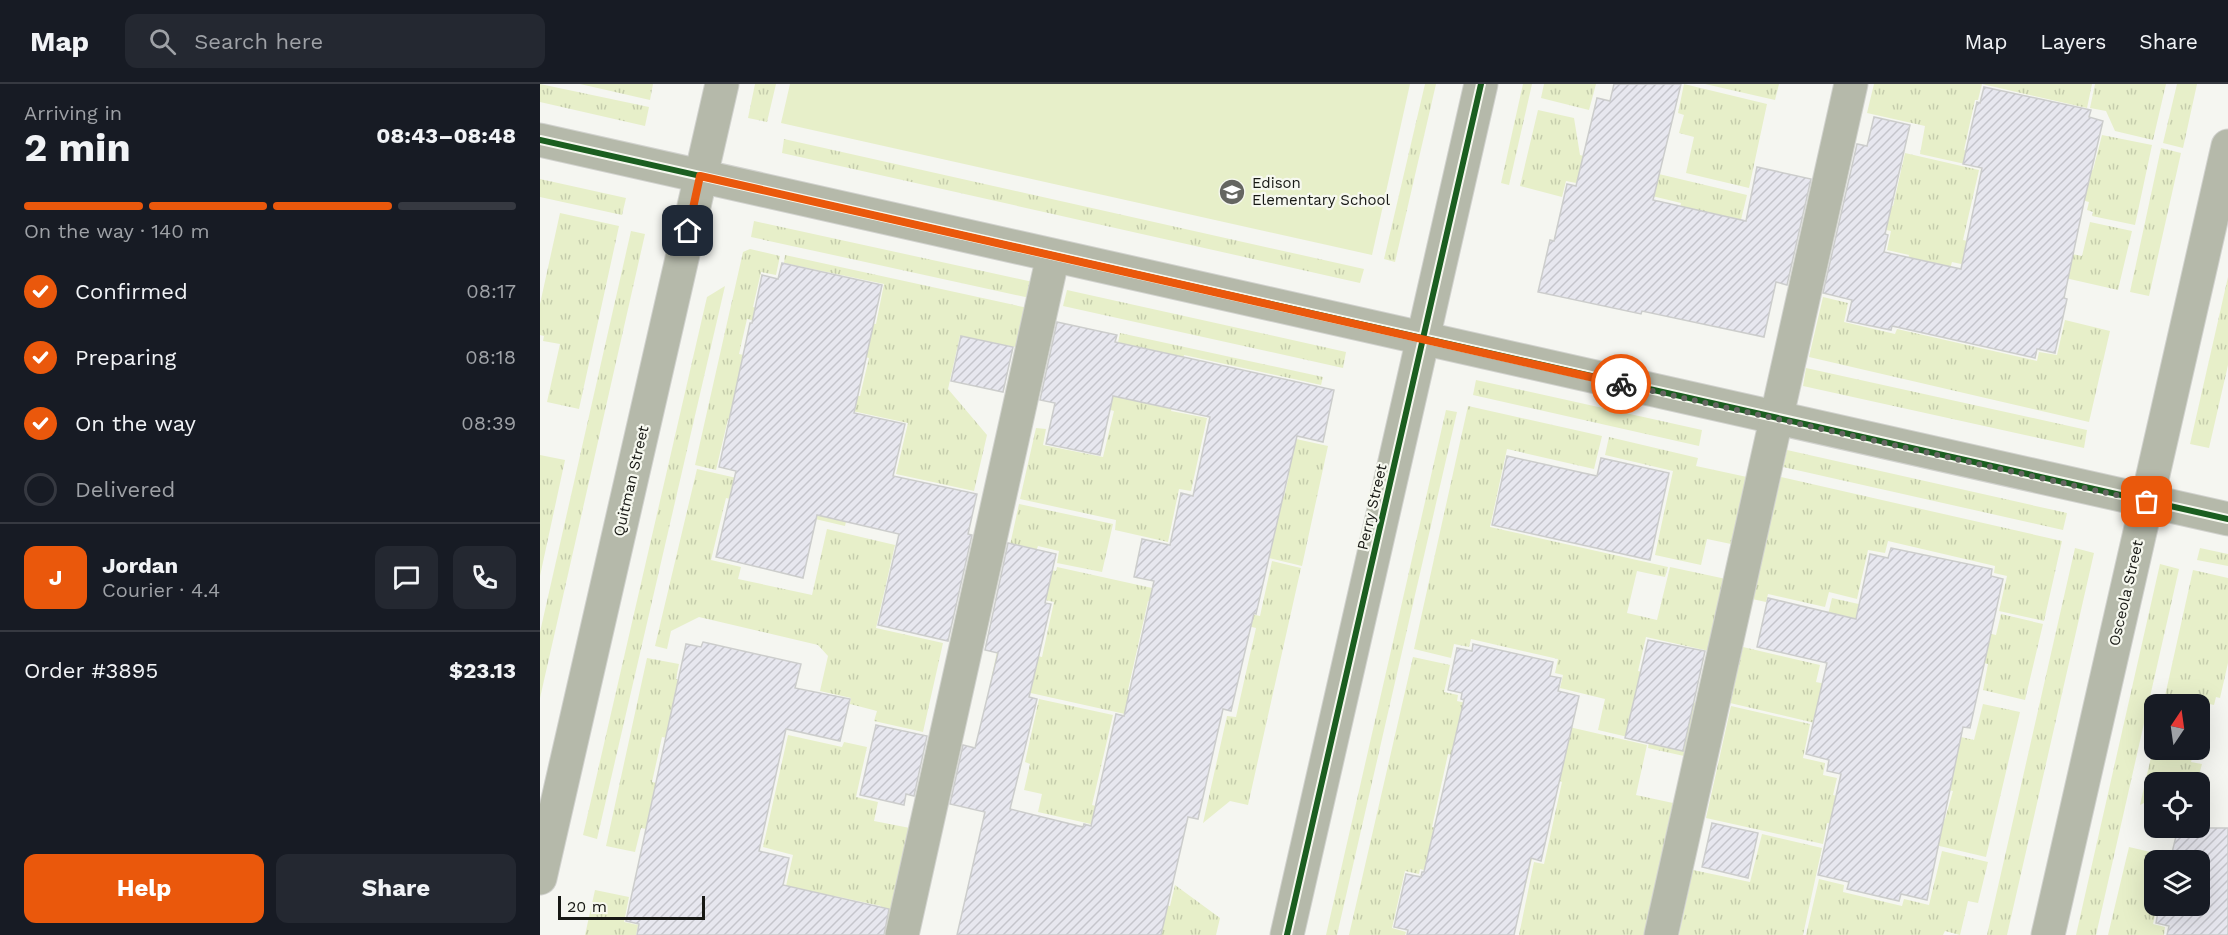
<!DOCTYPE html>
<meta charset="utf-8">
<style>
body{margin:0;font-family:"Work Sans",sans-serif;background:#242831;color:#f1f3f6;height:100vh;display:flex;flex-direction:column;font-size:22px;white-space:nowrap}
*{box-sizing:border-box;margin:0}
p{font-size:20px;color:#9ea1a6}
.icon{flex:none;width:33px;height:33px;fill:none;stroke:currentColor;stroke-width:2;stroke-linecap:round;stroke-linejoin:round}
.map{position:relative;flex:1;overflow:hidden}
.drawer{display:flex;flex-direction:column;background:#171b24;width:540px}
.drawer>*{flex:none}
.needle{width:39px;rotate:13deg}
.controls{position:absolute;left:1604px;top:610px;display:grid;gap:12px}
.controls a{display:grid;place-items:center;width:66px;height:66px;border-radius:12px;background:#171b24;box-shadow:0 6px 24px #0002;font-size:30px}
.scale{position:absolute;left:18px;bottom:15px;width:147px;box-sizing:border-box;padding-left:6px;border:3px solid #171814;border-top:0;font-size:16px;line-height:21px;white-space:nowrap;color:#171814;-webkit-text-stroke:4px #f6f8ef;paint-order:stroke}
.pin{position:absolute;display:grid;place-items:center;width:51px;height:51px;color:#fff;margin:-26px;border-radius:12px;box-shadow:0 3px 9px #0006}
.courier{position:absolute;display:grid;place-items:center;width:60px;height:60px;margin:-30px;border:4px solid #ea580c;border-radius:50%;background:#fff;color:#222;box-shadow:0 2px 8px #0007}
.head em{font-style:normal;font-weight:700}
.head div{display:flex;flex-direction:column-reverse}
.head{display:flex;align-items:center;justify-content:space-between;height:102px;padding:0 24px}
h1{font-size:39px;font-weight:700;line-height:45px}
.bar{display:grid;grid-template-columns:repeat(4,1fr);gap:9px 6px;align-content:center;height:72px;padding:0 24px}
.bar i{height:8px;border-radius:4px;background:#363941}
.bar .current{background:#ea580c}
.bar p{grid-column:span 4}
.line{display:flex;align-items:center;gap:15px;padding:0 24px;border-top:2px solid #363941}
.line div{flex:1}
.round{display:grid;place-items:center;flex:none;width:63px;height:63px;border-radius:12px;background:#242831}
ol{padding:0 24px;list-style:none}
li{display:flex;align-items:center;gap:18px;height:66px}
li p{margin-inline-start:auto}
li .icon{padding:6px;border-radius:50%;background:#ea580c;color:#fff;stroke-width:4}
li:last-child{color:#9ea1a6}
li i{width:33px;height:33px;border:3px solid #363941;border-radius:50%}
.primary-button{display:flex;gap:12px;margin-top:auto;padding:12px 24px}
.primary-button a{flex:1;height:69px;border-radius:12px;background:#ea580c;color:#fff;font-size:24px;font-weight:700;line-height:69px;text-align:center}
.primary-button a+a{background:#242831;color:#f1f3f6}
header{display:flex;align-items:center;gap:36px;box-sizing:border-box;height:84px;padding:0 30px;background:#171b24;border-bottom:2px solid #363941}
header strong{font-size:28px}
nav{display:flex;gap:33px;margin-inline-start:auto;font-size:21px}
.search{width:420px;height:54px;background:#242831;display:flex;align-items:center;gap:15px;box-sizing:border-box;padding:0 21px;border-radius:12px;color:#9ea1a6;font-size:22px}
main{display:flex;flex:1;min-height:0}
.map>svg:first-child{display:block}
.grass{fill:url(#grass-tufts)}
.garden{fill:#e7efc9}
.building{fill:url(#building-hatch);stroke:#cccdcc;stroke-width:1.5}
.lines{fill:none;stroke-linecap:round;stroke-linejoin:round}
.minor-casing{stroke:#d1d2ce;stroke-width:35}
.minor{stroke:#b5b9aa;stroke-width:33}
.cycleway-casing{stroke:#f6f8ef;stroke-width:10}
.cycleway{stroke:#1b5e20;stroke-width:6}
.done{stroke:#656661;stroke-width:6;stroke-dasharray:0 10.8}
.route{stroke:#ea580c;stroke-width:8}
.labels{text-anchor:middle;stroke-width:4.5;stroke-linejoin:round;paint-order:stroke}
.poi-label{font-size:15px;fill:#171814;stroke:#f6f8ef;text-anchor:start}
.street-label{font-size:15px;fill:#171814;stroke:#f6f8ef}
</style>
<header>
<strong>Map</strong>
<div class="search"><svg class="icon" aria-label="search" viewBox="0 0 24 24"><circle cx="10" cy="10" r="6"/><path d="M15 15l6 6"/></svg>Search here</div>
<nav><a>Map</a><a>Layers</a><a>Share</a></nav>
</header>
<main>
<section class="drawer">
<div class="head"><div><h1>2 min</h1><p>Arriving in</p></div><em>08:43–08:48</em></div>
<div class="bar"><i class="current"></i><i class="current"></i><i class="current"></i><i></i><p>On the way · 140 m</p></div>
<ol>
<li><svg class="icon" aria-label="check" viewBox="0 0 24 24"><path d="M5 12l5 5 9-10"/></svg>Confirmed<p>08:17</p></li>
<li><svg class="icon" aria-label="check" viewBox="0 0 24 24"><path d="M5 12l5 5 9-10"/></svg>Preparing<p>08:18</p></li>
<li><svg class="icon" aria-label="check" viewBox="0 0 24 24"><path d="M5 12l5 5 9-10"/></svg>On the way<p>08:39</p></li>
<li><i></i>Delivered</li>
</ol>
<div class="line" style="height:108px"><b class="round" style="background:#ea580c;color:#fff">J</b><div><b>Jordan</b><p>Courier · 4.4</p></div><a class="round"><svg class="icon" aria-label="chat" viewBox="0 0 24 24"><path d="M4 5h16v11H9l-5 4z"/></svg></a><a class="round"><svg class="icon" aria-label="phone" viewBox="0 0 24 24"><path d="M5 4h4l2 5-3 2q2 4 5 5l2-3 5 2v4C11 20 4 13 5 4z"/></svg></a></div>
<div class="line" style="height:78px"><div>Order #3895</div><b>$23.13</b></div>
<div class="primary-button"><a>Help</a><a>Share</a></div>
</section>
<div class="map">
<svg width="1688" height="851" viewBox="0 0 1688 851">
<defs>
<pattern id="grass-tufts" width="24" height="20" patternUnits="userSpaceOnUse" patternTransform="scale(1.5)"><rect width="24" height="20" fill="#e7efc9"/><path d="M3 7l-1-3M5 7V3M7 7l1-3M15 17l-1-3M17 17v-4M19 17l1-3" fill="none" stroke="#c5ccac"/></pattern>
<pattern id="building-hatch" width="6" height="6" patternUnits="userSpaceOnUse" patternTransform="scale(1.5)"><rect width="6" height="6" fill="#e7e7ef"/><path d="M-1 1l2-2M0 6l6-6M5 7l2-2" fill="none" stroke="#c5c5cc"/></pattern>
</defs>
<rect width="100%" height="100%" fill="#f5f6f1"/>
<g class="grass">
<polygon points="0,0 109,23 105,42 0,18"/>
<polygon points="40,0 113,0 110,16"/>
<polygon points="215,0 236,0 227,38 208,34"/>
<polygon points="885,0 896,0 855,178 844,175"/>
<polygon points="983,0 992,0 969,101 961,99"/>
<polygon points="1004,0 1056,0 1049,26 1001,14"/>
<polygon points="1144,0 1227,20 1209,104 1146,89 1154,53 1139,49 1144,31 1138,29"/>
<polygon points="1165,0 1239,0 1235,16"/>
<polygon points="1334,0 1552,0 1547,24 1442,0 1438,16 1435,16 1424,66 1437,70 1434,82 1380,70 1385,42 1327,29"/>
<polygon points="1555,0 1626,0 1613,56 1575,47 1566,27 1550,24"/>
<polygon points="1637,0 1657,0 1643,64 1623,59"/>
<polygon points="998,26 1034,34 1040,71 1047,73 1041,100 1026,97 1022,113 980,102"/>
<polygon points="1562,51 1612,61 1595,141 1552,132 1553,128 1547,126 1549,118 1538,115 1543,84 1553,86"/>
<polygon points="244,55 824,185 820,199 242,69"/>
<polygon points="1621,64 1641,69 1609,212 1590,208"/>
<polygon points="1365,69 1439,86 1423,156 1484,169 1479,193 1412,178 1409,188 1354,240 1369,171 1347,166 1351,147 1302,136 1306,113 1353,122"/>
<polygon points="1102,86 1207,111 1200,140 1140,126 1141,119 1079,104"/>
<polygon points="0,95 86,114 82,131 0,113"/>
<polygon points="20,129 79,142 39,325 7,318 20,260 3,257 4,252 0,251 0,220"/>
<polygon points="214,137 493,198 490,214 211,153"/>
<polygon points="1550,138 1592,147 1578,206 1512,191 1527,169 1542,172"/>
<polygon points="91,147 105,150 0,614 0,548"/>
<polygon points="210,165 240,172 236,191 221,188 213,223 226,227 223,239 207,235 199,270 218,274 214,290 320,312 329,274 316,271 323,238 336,240 344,200 244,179 245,171 488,224 480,264 420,252 408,305 447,351 434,407 356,390 368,339 211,305 203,338 188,335 176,386 155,381 203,168"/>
<polygon points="1688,193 1688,281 1669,364 1650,360"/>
<polygon points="185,202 57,755 43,751 167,213"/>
<polygon points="527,206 806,268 803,284 523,222"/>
<polygon points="1283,213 1308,219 1304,238 1355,250 1357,245 1497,277 1499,268 1517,271 1525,236 1570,247 1549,338 1269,273"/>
<polygon points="580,249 783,293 781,301 644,271 631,327 667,334 651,407 639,405 628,458 575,446 576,436 480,415 496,344 506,345 503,361 563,373 574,327 564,324"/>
<polygon points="1266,284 1547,346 1544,364 1263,302"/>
<polygon points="936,296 1162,346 1159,362 933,311"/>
<polygon points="928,322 1062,352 1054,385 967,365 950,443 1128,483 1125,493 1097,487 1087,529 1117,536 1130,483 1186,495 1169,567 1106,553 1098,587 1118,592 1114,609 1156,619 1144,672 1108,664 1109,658 1058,646 1065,615 1020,604 1023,591 1015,589 1018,575 931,555 929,563 914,560 911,574 874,565"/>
<polygon points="906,326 917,328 797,851 786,851"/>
<polygon points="729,349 788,362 762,482 717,471 734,411 744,413 749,391 739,388"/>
<polygon points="1069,353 1158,374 1156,382 1207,393 1191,460 1167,455 1161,481 1115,471 1133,387 1065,371"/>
<polygon points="1247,366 1527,429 1523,446 1243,383"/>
<polygon points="0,371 25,376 0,492"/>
<polygon points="157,385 310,420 305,442 186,414 171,476 201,483 198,495 272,511 287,445 355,461 336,544 403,559 383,648 334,637 337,627 310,620 311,614 280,607 288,572 278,561 159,533 131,547 127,565 115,562"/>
<polygon points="1241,393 1522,457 1504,537 1459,527 1467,492 1454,489 1455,482 1348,457 1345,469 1328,466 1317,515 1289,508 1285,523 1228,510 1226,518 1212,515"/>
<polygon points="479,420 573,440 562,488 517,479 519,467 498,462 496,467 470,461"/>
<polygon points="1535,464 1554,469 1467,851 1447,851"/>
<polygon points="1660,464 1688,470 1688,482 1657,476"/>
<polygon points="732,477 761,484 708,721 690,717 663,739 687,632 696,633 716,544 631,524 634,513 720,532"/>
<polygon points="1620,480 1639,485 1556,851 1536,851"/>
<polygon points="491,482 516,487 517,483 630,508 627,521 608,517 588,606 681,627 675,650 450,600 458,563 502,573 514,518 468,507"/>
<polygon points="1653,486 1688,494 1688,579 1680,614 1676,613 1674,621 1665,619 1659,644 1659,621 1623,621"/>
<polygon points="1292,514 1456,551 1461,530 1503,540 1485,616 1443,606 1448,580 1327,552 1279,568"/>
<polygon points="1203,563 1280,581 1276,598 1309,605 1309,647 1190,619"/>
<polygon points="873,573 910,581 904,608 918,611 917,617 1022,641 1010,694 908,670 892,743 899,745 897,754 992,775 984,809 880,785 879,790 865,787 852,844 866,848 865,851 809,851"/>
<polygon points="107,574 139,580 136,595 151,599 137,656 122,653 112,698 125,701 116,747 101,744 95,768 66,762"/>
<polygon points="499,615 573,631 552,721 568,725 564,743 498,728 502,710 484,706 490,680 485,678"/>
<polygon points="1443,620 1480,628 1446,773 1357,752 1382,729 1405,735 1413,707 1399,704 1318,629 1434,656"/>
<polygon points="1191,622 1270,640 1263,674 1285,679 1283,691 1297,694 1293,711 1319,717 1313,744 1287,739 1283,760 1166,734"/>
<polygon points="1025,642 1107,661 1096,711 1133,719 1104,851 979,851 994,778 1004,780 1022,698 1013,695"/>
<polygon points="248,651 302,663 304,658 327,663 316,713 338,718 334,737 370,744 346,851 335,849 341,822 295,812 289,835 241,824 253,771 223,763"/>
<polygon points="1614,660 1614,666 1654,666 1651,678 1662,680 1657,699 1614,699 1614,714 1600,721"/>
<polygon points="1222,750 1282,764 1263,851 1139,851 1153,786 1210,798"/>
<polygon points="1589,763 1641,775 1641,777 1614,777 1614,822 1617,822 1613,840 1625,843 1624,851 1568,851"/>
<polygon points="1402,767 1448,778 1438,819 1428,817 1420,851 1405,847 1403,851 1266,851 1279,795 1304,801 1303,808 1362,822 1364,815 1389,821"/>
<polygon points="635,801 680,834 676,851 576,851 560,805 630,822"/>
<polygon points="55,806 89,813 84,838 98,841 96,851 45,851"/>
</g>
<polygon class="garden" points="250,0 870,0 832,171 241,39"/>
<g class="building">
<polygon points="1074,0 1141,0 1113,116 1206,137 1217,83 1271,95 1247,201 1236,198 1224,253 1102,227 1101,230 998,208 1010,156 1014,157 1027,100 1036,102 1057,14 1070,17"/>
<polygon points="1444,3 1551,26 1549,33 1563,37 1544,118 1524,214 1527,215 1515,269 1497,265 1495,274 1352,242 1351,246 1307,237 1312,216 1283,209 1317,60 1327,62 1334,33 1370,41 1345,150 1348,151 1344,168 1421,185 1442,84 1423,80 1437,18 1440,19"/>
<polygon points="242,179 342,201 314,329 365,340 353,392 437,410 428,450 432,451 408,557 338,541 359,450 277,431 263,494 176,473 196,387 179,383 210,239 212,239 222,191 238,195"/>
<polygon points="517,238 577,251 575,258 794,306 783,358 757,352 716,530 714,529 691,627 683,625 658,735 648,733 621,851 417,851 445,728 410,720 423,661 435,664 458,569 445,566 468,459 516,470 505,519 511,520 489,613 497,615 470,725 543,743 544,740 551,742 576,630 584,632 614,497 594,493 602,455 630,461 641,409 653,412 670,333 573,312 560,371 506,360 515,319 500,316"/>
<polygon points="421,252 473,263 463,308 411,297"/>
<polygon points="967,372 1057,392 1061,374 1129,389 1110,476 952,441"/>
<polygon points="1351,464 1452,485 1451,492 1463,495 1430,644 1423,643 1387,816 1361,810 1359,817 1307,805 1309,798 1278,791 1301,690 1287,687 1289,676 1266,670 1287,579 1217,563 1228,514 1316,535 1330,470 1348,474"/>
<polygon points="1108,556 1165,567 1143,667 1085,654"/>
<polygon points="163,558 261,580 255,604 310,615 300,657 246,645 219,767 249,774 243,801 349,825 344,851 97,851 99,840 86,837 146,560 161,563"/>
<polygon points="933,560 1013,578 1010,592 1021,594 1018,607 1039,612 1001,777 991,774 974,851 867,851 868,846 854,843 866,790 881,793 882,788 884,788 924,616 921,615 922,609 908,606 917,564 932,567"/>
<polygon points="336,641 387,652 374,712 366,710 364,721 320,711"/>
<polygon points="1172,739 1218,749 1208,794 1162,783"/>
<polygon points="1638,744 1688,744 1688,851 1627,851 1629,842 1616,839 1619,822 1659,822 1659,777 1630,777"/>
</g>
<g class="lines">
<g class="minor-casing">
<g id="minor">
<polyline points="0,56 1688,435"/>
<polyline points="0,794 182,0"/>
<polyline points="362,851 513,172"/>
<polyline points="747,851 941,0"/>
<polyline points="1121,851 1311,0"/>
<polyline points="1508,851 1688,62"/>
</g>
</g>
<use href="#minor" class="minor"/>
<g class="cycleway-casing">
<g id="cycleway">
<polyline points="0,56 1688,435"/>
<polyline points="747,851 941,0"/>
</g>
</g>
<use href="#cycleway" class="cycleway"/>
</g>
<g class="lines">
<polyline class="done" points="1081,300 1607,418"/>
<polyline class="route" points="148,147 160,92 1081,300"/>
</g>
<defs>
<g id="school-disc" transform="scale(1.35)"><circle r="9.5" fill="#656661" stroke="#f6f8ef"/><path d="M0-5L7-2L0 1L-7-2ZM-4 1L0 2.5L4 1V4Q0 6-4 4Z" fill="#fff"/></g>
</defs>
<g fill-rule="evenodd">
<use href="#school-disc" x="692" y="108"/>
</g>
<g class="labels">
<g class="poi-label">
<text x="712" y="104">Edison<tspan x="712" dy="17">Elementary School</tspan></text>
</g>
<g class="street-label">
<text transform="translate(91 397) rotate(-77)" y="5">Quitman Street</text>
<text transform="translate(832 423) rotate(-77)" y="5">Perry Street</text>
<text transform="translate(1586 509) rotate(-77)" y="5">Osceola Street</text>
</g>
</g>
</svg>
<div class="controls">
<a><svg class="needle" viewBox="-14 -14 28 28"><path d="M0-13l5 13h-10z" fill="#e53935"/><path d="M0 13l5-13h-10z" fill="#9ea1a6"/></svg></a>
<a><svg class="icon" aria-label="locate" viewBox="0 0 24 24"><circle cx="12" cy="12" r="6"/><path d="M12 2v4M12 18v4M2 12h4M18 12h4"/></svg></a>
<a><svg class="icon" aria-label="layers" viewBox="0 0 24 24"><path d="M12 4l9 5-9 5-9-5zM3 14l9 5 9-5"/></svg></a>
</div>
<div class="scale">20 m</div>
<div class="pin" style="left:1607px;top:418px;background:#ea580c"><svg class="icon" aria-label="bag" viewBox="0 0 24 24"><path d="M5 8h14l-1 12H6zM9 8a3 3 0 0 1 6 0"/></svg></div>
<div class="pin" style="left:148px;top:147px;background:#1f2937"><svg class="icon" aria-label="home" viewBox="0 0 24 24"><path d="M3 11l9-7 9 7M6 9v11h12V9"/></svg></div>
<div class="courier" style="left:1081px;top:300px"><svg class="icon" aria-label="bike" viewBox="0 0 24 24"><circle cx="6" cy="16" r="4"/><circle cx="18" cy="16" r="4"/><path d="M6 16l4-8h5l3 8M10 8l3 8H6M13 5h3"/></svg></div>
</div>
</main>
